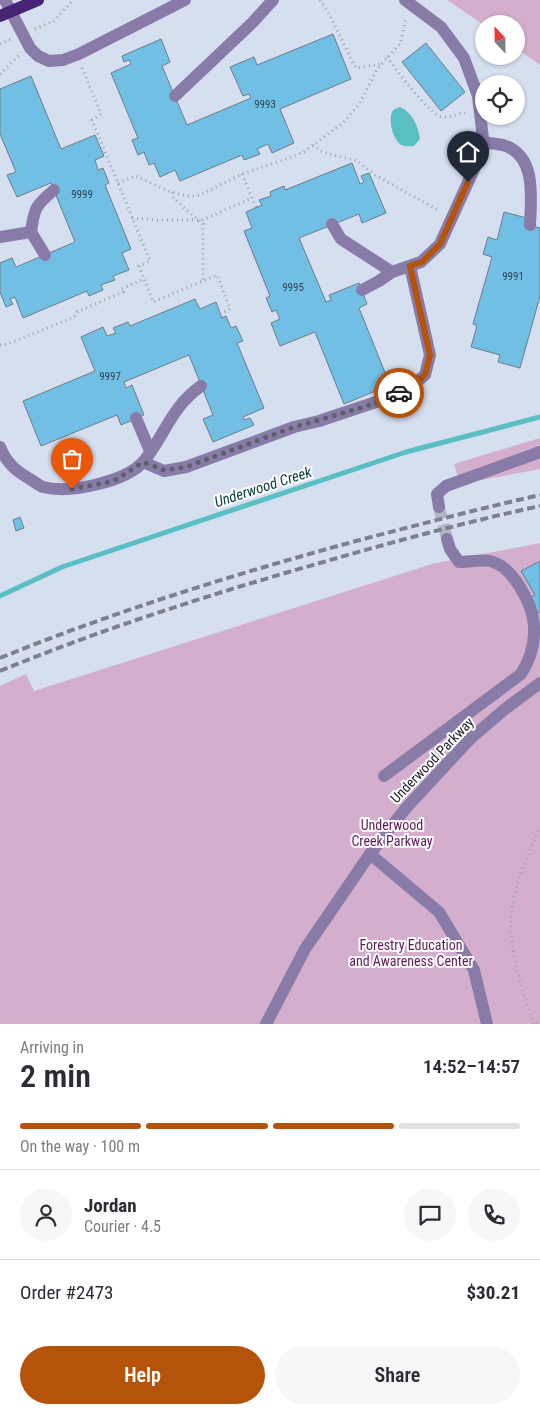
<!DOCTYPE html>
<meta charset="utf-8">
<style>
body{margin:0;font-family:"Roboto Condensed",sans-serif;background:#f7f7f7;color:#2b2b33;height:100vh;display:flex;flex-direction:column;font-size:19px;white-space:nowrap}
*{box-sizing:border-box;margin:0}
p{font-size:16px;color:#7c7c81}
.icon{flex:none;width:28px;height:28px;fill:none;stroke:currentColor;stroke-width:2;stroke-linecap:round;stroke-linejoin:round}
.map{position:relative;height:1024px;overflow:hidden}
.details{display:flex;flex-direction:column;background:#fff;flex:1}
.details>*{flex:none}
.needle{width:32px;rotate:338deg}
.tools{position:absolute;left:475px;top:15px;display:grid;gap:10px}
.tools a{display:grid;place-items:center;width:50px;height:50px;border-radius:50%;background:#fff;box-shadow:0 1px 4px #0004;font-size:25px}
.pin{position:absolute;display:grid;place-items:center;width:42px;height:42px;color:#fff;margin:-51px -21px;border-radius:50% 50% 50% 0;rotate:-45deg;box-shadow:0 0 5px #0007}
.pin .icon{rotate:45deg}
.courier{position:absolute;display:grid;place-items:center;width:50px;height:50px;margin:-25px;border:4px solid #b45309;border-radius:50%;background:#fff;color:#222;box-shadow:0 1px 6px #0007}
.headline em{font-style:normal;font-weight:600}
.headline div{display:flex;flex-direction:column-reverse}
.headline{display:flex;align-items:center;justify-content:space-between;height:85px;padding:0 20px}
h1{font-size:32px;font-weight:600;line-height:38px}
.bar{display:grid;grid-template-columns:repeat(4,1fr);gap:8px 5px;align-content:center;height:60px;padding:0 20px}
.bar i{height:6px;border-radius:4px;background:#e1e1e2}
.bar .current{background:#b45309}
.bar p{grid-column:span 4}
.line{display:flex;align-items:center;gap:12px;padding:0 20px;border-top:1px solid #e1e1e2}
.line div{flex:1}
.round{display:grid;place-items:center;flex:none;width:52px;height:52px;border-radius:26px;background:#f7f7f7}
.button{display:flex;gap:10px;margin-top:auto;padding:10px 20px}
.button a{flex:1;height:58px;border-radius:30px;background:#b45309;color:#fff;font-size:20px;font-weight:600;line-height:58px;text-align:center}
.button a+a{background:#f7f7f7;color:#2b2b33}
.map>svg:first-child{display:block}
.green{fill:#d3afcd}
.water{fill:#5abfc3}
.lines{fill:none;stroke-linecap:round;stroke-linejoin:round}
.stream{stroke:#5abfc3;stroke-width:5}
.building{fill:#72bfe6;stroke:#6b7d87}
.minor-tunnel{stroke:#b0b8c7;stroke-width:12;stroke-dasharray:12 6;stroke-linecap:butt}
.path{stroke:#9ca3b1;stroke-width:3;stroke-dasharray:1 4;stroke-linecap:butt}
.minor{stroke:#897ba8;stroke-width:12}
.major{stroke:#462475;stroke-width:12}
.rail{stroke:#7b818d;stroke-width:4;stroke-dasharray:8 4;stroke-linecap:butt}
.done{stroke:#5c606b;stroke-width:5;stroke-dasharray:0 9}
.route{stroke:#b45309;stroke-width:6}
.labels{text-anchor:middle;stroke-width:4;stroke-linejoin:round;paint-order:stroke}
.number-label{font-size:11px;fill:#304554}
.street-label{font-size:14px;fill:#1a1c23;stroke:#fff}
.park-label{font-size:14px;fill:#5e1a57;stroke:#fff}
.water-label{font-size:15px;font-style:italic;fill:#0a3c3d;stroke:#fff}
</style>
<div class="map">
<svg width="540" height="1024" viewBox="0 0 540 1024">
<rect width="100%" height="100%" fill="#d6dff0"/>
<g class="green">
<polygon points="447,0 540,0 540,65 516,48 516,24 484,24 484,25"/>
<polygon points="540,438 540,469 460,484 454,464"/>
<polygon points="540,543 540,1024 0,1024 0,686 26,674 34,691 432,564"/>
</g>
<path class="water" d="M400 107C413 113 418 126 420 139L414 146C410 146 405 147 401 145 392 138 388 119 393 110Z"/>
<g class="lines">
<polyline class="stream" points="0,596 62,567 406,452 540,417"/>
</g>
<g class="building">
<polygon points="333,34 351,79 280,109 294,143 272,153 268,144 257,149 260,154 244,160 242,155 180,181 175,170 160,177 154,163 149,165 144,152 138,155 132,140 138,138 111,73 131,64 129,60 124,62 122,56 161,39 170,62 162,66 187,125 251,98 249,94 243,96 230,67 254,57 257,65"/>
<polygon points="426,43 465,92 441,111 402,62"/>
<polygon points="31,76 61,149 95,135 104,156 95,160 98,170 103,168 109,183 105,185 131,249 122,253 129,270 113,276 115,280 101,285 103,290 89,296 87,291 23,318 15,297 10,299 13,304 6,307 0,292 0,263 12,258 16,267 75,242 51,183 17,197 7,175 16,172 0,134 0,89"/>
<polygon points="352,163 360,184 364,182 361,176 369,173 386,213 362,223 359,214 299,238 326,302 331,300 329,295 359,283 367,304 359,308 390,385 344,404 315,332 280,346 271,323 280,319 276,310 272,312 266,298 270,296 244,231 252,228 246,212 262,205 259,200 271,196 270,192 284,186 285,190"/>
<polygon points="504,212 527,218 526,224 540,228 540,296 520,368 498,362 500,355 471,347 477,326 473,324 492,257 483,254 488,237 497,240"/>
<polygon points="195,299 200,309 216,302 222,318 226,316 231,328 236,326 243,341 237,343 264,408 243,417 244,420 250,418 254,425 213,442 203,419 213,415 189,355 124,382 126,388 132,385 144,415 121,425 117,415 41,446 23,401 95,371 81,337 103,327 107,336 116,333 113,328 128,322 130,326"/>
<polygon points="20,517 24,528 16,531 13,520"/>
<polygon points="540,561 540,612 538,613 529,598 535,595 521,571"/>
</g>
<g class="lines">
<polyline class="minor-tunnel" points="439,507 447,539"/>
<g class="path">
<path d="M320 0C335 21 343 45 356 68L381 64"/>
<polyline points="35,29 54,21 73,0"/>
<polyline points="0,44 11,39"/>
<path d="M387 57C395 68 430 116 442 117 451 118 457 113 465 113"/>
<polyline points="82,68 101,114 92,120 150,261 139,266 153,302 217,275 230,309 220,314"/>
<polyline points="0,74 19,55"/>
<polyline points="313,145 322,152 357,161 375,175 440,211"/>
<polyline points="242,174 256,208"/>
<path d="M118 183 136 176C155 184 179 200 200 195L242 174 286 159 304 152 343 123 360 103 377 69 400 44 406 18"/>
<polyline points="172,192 174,199 203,224 203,281"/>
<polyline points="132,218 157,220 202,220 252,198"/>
<polyline points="0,345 8,344 74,317 77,312 123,292 121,289 144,279"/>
<path d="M534 1024C522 989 509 953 511 915 513 889 529 851 540 827"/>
<polyline points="536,1024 540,1024"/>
</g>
<g class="minor">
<polyline points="5,0 30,48 38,56 49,61 63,60 79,54 185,0"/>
<polyline points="175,96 253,22 273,0"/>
<path d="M483 142C490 143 497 144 503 145 537 155 531 198 530 225"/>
<polyline points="332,224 341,239 392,272"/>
<path d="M31 232C34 208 36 205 54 190"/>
<polyline points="0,237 31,232 45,255"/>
<polyline points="362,290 379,281 392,272 421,262 440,244 484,147 478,96 464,58 441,27 405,0"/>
<polyline points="136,418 150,451"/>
<path d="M0 447C7 465 18 472 33 481 36 483 40 486 43 487 69 494 126 482 144 461 165 435 171 407 201 386"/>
<polyline points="143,462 164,471 186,467 294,427 319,421 394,396 412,386 425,375 430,355 410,266"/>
<polyline points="439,507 437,494 446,486 540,452"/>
<path d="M384 776 521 674C530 660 535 643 534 626 533 605 513 566 490 561 481 559 469 562 459 562L450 549 447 539"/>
<polyline points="370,854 439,912 474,970 487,1024"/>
<polyline points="266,1024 305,949 370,854 406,808 470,739 505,709 540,683"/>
</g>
<polyline class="major" points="0,16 38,0"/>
<g class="rail">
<path d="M0 658C116 611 235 574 356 541 417 525 478 509 540 495"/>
<path d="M0 671C105 628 211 594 320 563 392 542 466 522 540 506"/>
</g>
</g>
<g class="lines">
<polyline class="done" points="72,489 114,481 143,462 164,470 186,467 294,427 364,407 399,393"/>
<polyline class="route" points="399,393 412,386 425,375 430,355 410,266 422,262 440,244 468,182"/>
</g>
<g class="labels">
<g class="number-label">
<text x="265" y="108">9993</text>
<text x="82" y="198">9999</text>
<text x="513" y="280">9991</text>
<text x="293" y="291">9995</text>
<text x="110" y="380">9997</text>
</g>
<g class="street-label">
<text transform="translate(432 760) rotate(-46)" y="5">Underwood Parkway</text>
</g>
<g class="park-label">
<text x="392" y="830">Underwood<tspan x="392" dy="16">Creek Parkway</tspan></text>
<text x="411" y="950">Forestry Education<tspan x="411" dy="16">and Awareness Center</tspan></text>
</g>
<g class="water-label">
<text transform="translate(263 487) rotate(-18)" y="5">Underwood Creek</text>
</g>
</g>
</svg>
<div class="tools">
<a><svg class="needle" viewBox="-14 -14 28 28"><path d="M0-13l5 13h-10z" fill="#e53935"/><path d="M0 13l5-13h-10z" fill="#7c7c81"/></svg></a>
<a><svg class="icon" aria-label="locate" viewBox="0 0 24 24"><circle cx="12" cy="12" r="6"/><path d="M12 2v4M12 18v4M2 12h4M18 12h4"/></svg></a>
</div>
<div class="pin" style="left:72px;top:489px;background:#ea580c"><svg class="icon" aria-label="bag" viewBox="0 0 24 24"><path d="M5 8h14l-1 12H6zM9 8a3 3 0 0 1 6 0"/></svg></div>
<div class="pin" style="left:468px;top:182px;background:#1f2937"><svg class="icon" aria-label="home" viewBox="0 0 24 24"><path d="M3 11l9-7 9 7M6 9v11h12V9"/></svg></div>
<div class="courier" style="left:399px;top:393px"><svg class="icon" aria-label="car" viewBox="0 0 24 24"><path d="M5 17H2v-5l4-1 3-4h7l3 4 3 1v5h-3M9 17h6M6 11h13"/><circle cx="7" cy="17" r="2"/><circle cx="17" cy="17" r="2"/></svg></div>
</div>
<section class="details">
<div class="headline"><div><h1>2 min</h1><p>Arriving in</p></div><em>14:52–14:57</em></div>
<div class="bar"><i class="current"></i><i class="current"></i><i class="current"></i><i></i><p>On the way · 100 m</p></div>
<div class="line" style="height:90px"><a class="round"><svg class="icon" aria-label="person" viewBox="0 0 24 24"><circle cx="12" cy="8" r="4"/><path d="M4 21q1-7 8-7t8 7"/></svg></a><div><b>Jordan</b><p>Courier · 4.5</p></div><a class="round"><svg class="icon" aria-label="chat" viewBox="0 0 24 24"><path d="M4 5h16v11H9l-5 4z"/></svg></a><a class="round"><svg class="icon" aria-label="phone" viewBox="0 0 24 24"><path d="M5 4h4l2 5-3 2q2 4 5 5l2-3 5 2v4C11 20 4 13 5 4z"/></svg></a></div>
<div class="line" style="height:65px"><div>Order #2473</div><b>$30.21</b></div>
<div class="button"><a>Help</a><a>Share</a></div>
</section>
